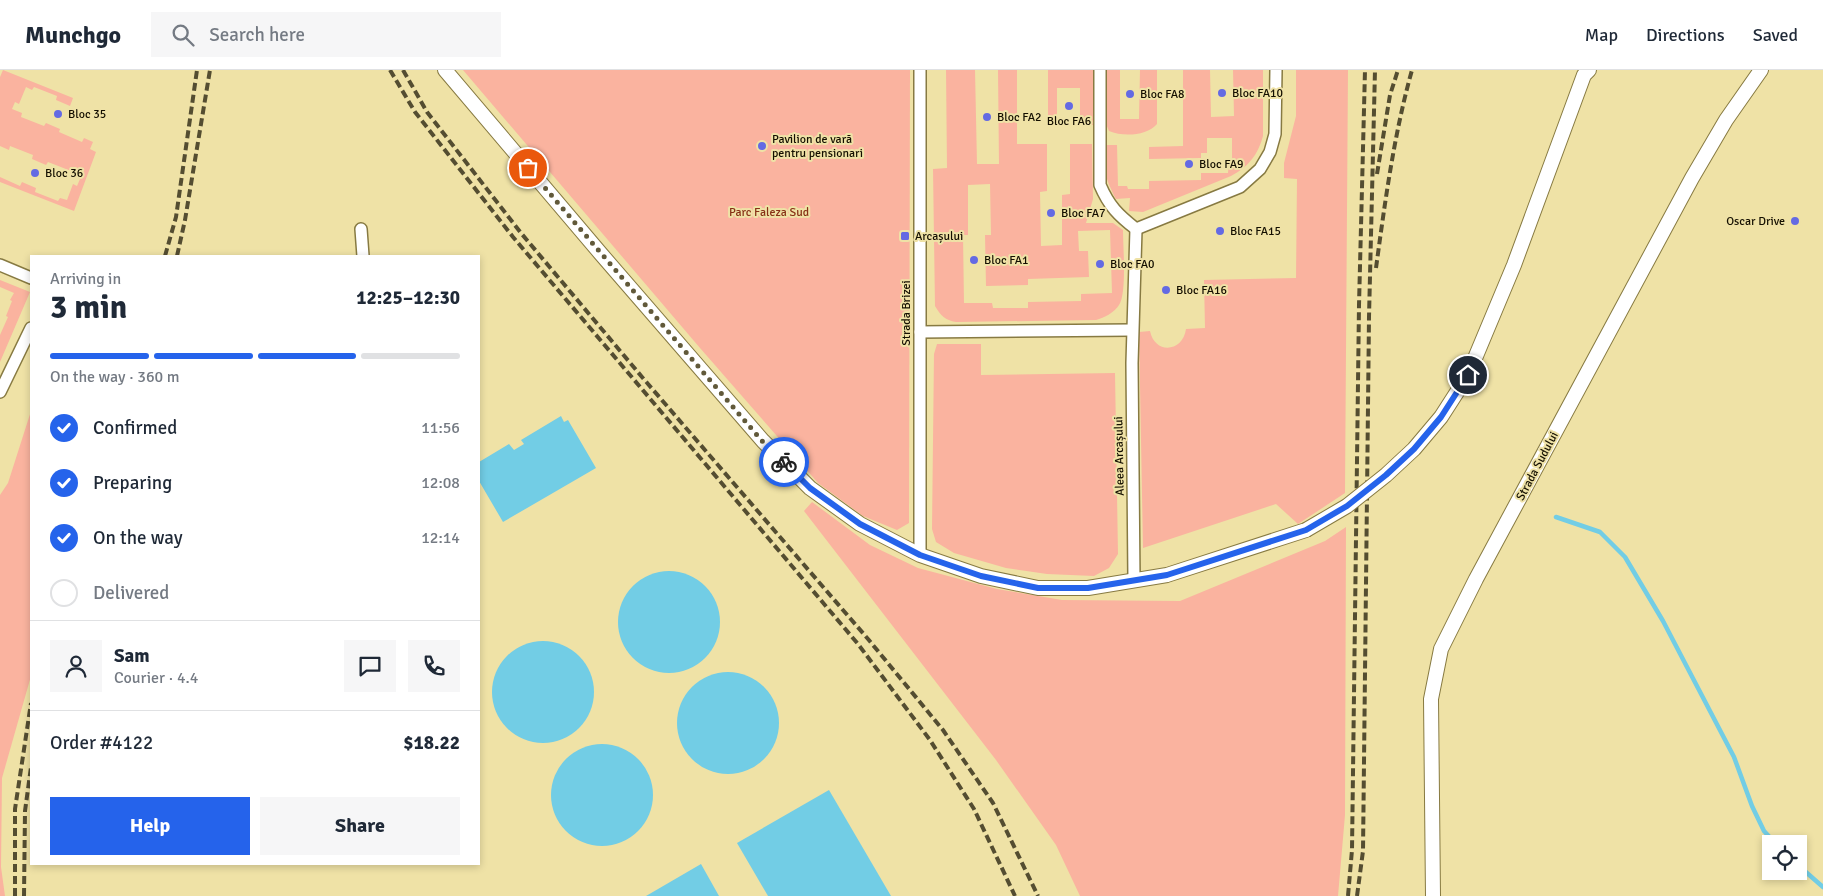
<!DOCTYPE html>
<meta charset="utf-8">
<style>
body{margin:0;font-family:Signika,sans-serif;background:#f6f6f7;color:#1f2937;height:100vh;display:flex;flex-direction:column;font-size:19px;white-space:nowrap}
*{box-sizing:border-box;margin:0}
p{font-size:16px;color:#747a83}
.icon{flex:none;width:28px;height:28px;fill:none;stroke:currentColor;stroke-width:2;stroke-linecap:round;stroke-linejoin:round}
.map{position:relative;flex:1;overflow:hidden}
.panel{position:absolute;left:30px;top:185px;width:450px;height:610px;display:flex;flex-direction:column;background:#fff;border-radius:0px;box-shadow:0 2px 8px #0003}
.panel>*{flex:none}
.tools{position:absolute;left:1762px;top:765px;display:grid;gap:10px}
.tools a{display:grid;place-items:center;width:45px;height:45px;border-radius:0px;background:#fff;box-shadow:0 2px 8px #0003;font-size:25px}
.pin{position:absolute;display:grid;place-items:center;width:42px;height:42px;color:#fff;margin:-21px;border:2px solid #fff;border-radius:50%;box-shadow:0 1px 5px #0007}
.courier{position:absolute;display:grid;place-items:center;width:50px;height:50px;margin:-25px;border:4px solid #2563eb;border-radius:50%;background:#fff;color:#222;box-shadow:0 1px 6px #0007}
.head em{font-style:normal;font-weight:800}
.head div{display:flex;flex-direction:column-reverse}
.head{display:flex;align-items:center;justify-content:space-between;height:85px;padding:0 20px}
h1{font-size:32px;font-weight:800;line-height:38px}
.bar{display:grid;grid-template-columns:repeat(4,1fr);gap:8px 5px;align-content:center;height:60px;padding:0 20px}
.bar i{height:6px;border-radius:4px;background:#e0e1e3}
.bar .on{background:#2563eb}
.bar p{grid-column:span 4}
.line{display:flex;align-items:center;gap:12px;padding:0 20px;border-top:1px solid #e0e1e3}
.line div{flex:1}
.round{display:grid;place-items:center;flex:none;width:52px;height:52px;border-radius:0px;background:#f6f6f7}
ol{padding:0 20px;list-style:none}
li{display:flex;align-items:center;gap:15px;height:55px}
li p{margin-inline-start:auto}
li .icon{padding:5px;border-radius:50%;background:#2563eb;color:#fff;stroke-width:4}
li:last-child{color:#747a83}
li i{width:28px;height:28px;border:2px solid #e0e1e3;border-radius:50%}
.cta{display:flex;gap:10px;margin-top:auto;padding:10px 20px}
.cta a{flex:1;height:58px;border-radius:0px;background:#2563eb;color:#fff;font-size:20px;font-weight:800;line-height:58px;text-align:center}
.cta a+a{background:#f6f6f7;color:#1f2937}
header{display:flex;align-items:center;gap:30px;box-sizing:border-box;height:70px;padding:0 25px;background:#fff;border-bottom:1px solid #e0e1e3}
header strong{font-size:24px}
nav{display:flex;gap:28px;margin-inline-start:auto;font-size:18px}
.search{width:350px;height:45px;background:#f6f6f7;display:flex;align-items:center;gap:12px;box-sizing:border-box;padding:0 18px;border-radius:0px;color:#747a83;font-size:19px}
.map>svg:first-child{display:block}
.green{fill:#fab39f;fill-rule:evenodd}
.water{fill:#72cde5}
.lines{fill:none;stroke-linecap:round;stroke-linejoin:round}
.stream{stroke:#72cde5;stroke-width:4.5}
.minor-casing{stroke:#877a42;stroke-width:14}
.tertiary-casing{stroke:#877a42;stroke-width:16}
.minor{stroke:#fff;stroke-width:11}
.tertiary{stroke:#fff;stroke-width:14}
.rail{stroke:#544d31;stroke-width:4;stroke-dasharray:8 4;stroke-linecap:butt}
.tertiary-bridge-casing{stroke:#877a42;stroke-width:16;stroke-linecap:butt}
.tertiary-bridge{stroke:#fff;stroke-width:14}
.done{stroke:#61593a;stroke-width:5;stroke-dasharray:0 9}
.route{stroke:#2563eb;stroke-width:6}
.poi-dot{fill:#646ae3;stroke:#efe2a6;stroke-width:2}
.labels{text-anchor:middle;stroke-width:4;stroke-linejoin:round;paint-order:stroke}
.poi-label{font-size:12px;fill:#140f00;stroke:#efe2a6;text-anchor:start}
.park-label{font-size:12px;fill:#873117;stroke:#efe2a6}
.street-label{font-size:12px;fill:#140f00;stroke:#efe2a6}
</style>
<header>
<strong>Munchgo</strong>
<div class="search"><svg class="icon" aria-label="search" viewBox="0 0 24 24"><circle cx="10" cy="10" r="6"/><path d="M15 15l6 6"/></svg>Search here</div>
<nav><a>Map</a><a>Directions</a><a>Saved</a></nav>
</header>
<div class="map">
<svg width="1823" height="826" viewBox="0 0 1823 826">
<rect width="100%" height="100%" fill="#efe2a6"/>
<g class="green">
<polygon points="3,0 73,28 70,36 56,30 57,26 34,17 32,20 26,17 19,34 15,32 12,39 22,43 21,47 44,56 46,53 60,59 59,62 82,72 84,68 93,72 90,79 96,82 74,141 0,112 0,107 20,116 22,112 36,118 35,122 58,131 60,128 67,130 73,114 77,116 80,109 70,104 71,101 48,92 46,95 32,89 33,85 10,76 9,80 0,76 0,7"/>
<polygon points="463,0 910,0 909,453 897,460 863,446 818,413 700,278"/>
<path d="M946 0H975L977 94H999L998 0H1017V74H1047V121L1040 122 1041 176 1062 175V125L1070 124V74H1092L1093 129 1086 153H1113L1123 160C1123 177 1127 223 1119 235 1115 242 1104 248 1096 250L956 252C945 250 941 246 935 236L933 99 947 98ZM990 114 991 165H985L986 216 1028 215V209L1089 207 1088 181H1079L1078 161 1110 160 1112 223 1081 224V231L1028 232V238H993L992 233H964L963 165H968V115Z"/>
<polygon points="1048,0 1094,0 1093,55 1080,55 1080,18 1057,18 1057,55 1048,55"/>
<path d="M1107 0H1120V49H1139L1140 0H1157V54C1147 66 1123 67 1109 61L1106 54Z"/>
<path d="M1183 0H1210L1211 47 1234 46 1233 0H1263V66C1258 85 1248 97 1231 106L1143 142 1129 141 1130 128 1116 129C1104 106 1104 100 1104 75H1117L1118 116H1127L1128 119H1149V111L1201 110V103H1228L1229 90H1232V68H1207V83H1201V88L1149 89V77L1183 76Z"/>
<path d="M1296 0H1348L1345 423 1298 454 1276 434 1143 478 1139 262 1150 261C1155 285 1183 282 1186 259L1205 258 1204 210 1296 208 1297 109 1284 108V93L1296 46Z"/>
<polygon points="0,210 30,222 0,292 0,265 8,247 6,246 12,231 10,230 14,223 0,217"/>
<polygon points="937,274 981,274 981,305 1115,303 1118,484 1109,498 1094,506 1047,504 1006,498 954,483 936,472 932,459 934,284"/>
<polygon points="31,341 31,606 2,708 1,797 5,826 0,826 0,425 8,413"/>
<polygon points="812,432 870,475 918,498 997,519 1062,530 1180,531 1325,471 1346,457 1345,745 1338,826 1080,826 1056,775 996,690 804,441"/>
</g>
<g class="water">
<polygon points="561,346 564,352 568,350 596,398 503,452 479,411 479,392 509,374 514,380 524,374 521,370"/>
<circle cx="669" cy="552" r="51"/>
<circle cx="543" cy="622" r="51"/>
<circle cx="728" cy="653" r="51"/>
<circle cx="602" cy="725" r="51"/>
<polygon points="829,720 891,826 768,826 737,773"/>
<polygon points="701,794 719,826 646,826"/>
</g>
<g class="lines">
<g class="stream">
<polyline points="1556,447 1600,462 1625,487 1663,551 1734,687 1752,736 1764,761 1776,774"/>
<polyline points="1799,796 1823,817"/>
</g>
<g class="minor-casing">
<g id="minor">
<polyline points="920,0 920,485"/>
<path d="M1100 0V115C1109 136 1118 145 1136 159"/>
<polyline points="361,159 363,186"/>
<polyline points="1136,159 1240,117 1260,99 1270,82 1275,64 1276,0"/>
<polyline points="0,195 31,208"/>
<polyline points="920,262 1132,260"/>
<polyline points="0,322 31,258"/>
<polyline points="1134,511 1132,293 1136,159"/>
</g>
</g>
<g class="tertiary-casing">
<g id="tertiary">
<polyline points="445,0 601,184 763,371 810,418 860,454 920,485 981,506 1038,518 1088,518 1167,505 1306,460"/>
<polyline points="1468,305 1514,195 1584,5 1589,0"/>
<polyline points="1433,826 1431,629 1441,579 1476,509 1692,108 1726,50 1761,0"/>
</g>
</g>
<use href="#minor" class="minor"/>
<use href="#tertiary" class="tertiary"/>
<g class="rail">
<polyline points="390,0 415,42 513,167 858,574 930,670 974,739 1015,826"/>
<polyline points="403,0 427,42 521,163 642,307 868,569 943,660 993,733 1038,826"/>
<polyline points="1377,104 1390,25 1398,0"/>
<polyline points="165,186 176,147 197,0"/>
<polyline points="177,186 185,150 210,0"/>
<path d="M1376 198C1385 132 1394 64 1412 0"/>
<polyline points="15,826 15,739 31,633"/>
<polyline points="24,826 25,741 31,697"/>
<polyline points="1348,826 1352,780 1359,235 1365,0"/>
<polyline points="1357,826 1363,781 1369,247 1375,0"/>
</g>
<g class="tertiary-bridge-casing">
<polyline id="tertiary-bridge" points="1306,460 1347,436 1386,405 1414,379 1441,347 1468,305"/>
</g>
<use href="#tertiary-bridge" class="tertiary-bridge"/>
</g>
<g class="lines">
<polyline class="done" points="528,98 763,372 784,392"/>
<polyline class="route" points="784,392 810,418 860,454 920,485 981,506 1038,518 1088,518 1167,505 1306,460 1347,436 1386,405 1414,379 1441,347 1468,305"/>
</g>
<g class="poi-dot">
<circle cx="1222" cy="23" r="5"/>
<circle cx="1130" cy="24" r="5"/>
<circle cx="1069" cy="36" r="5"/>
<circle cx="58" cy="44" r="5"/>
<circle cx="987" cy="47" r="5"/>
<circle cx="762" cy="76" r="5"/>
<circle cx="1189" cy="94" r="5"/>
<circle cx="35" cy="103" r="5"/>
<circle cx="1051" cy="143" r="5"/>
<circle cx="1795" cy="151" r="5"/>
<circle cx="1220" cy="161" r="5"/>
<rect x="900" y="161" width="10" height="10" rx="2.5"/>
<circle cx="974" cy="190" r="5"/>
<circle cx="1100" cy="194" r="5"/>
<circle cx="1166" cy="220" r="5"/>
</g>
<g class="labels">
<g class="poi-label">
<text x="1232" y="27">Bloc FA10</text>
<text x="1140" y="28">Bloc FA8</text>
<text x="68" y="48">Bloc 35</text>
<text x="997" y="51">Bloc FA2</text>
<text x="1069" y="55" text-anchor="middle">Bloc FA6</text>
<text x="772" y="73">Pavilion de vară<tspan x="772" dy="14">pentru pensionari</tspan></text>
<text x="1199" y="98">Bloc FA9</text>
<text x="45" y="107">Bloc 36</text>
<text x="1061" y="147">Bloc FA7</text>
<text x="1785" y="155" text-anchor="end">Oscar Drive</text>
<text x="1230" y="165">Bloc FA15</text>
<text x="915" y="170">Arcașului</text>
<text x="984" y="194">Bloc FA1</text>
<text x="1110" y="198">Bloc FA0</text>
<text x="1176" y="224">Bloc FA16</text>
</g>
<g class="park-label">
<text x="769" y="146">Parc Faleza Sud</text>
</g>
<g class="street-label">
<text transform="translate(906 243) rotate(-90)" y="4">Strada Brizei</text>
<text transform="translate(1119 386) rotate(-91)" y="4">Aleea Arcașului</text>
<text transform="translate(1537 396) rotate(-62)" y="4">Strada Sudului</text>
</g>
</g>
</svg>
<div class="tools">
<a><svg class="icon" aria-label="locate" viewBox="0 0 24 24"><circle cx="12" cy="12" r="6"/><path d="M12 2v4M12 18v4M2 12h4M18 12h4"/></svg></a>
</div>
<div class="pin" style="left:528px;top:98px;background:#ea580c"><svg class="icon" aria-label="bag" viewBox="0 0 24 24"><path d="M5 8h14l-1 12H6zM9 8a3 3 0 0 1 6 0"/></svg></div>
<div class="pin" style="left:1468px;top:305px;background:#1f2937"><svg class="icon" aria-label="home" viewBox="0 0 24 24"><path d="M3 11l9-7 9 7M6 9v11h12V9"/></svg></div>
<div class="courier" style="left:784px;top:392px"><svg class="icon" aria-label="bike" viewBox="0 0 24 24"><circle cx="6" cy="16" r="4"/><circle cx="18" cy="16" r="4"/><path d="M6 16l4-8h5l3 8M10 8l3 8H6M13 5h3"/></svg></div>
<section class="panel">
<div class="head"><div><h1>3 min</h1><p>Arriving in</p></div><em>12:25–12:30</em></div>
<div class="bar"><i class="on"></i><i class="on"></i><i class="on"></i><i></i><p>On the way · 360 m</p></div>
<ol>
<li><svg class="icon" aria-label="check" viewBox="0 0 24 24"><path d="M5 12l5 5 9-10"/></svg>Confirmed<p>11:56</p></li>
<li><svg class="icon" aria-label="check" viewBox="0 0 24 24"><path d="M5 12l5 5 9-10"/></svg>Preparing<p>12:08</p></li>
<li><svg class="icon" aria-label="check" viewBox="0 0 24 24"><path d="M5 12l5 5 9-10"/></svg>On the way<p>12:14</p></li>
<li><i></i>Delivered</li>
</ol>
<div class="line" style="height:90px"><a class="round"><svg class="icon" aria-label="person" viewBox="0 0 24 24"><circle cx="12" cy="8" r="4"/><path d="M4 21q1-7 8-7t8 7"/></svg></a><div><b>Sam</b><p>Courier · 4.4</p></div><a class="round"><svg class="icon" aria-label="chat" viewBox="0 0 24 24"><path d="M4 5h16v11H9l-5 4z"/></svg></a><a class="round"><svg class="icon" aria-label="phone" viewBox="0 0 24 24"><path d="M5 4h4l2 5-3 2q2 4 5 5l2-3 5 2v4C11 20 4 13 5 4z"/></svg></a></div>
<div class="line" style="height:65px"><div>Order #4122</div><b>$18.22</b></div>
<div class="cta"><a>Help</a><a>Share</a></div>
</section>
</div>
